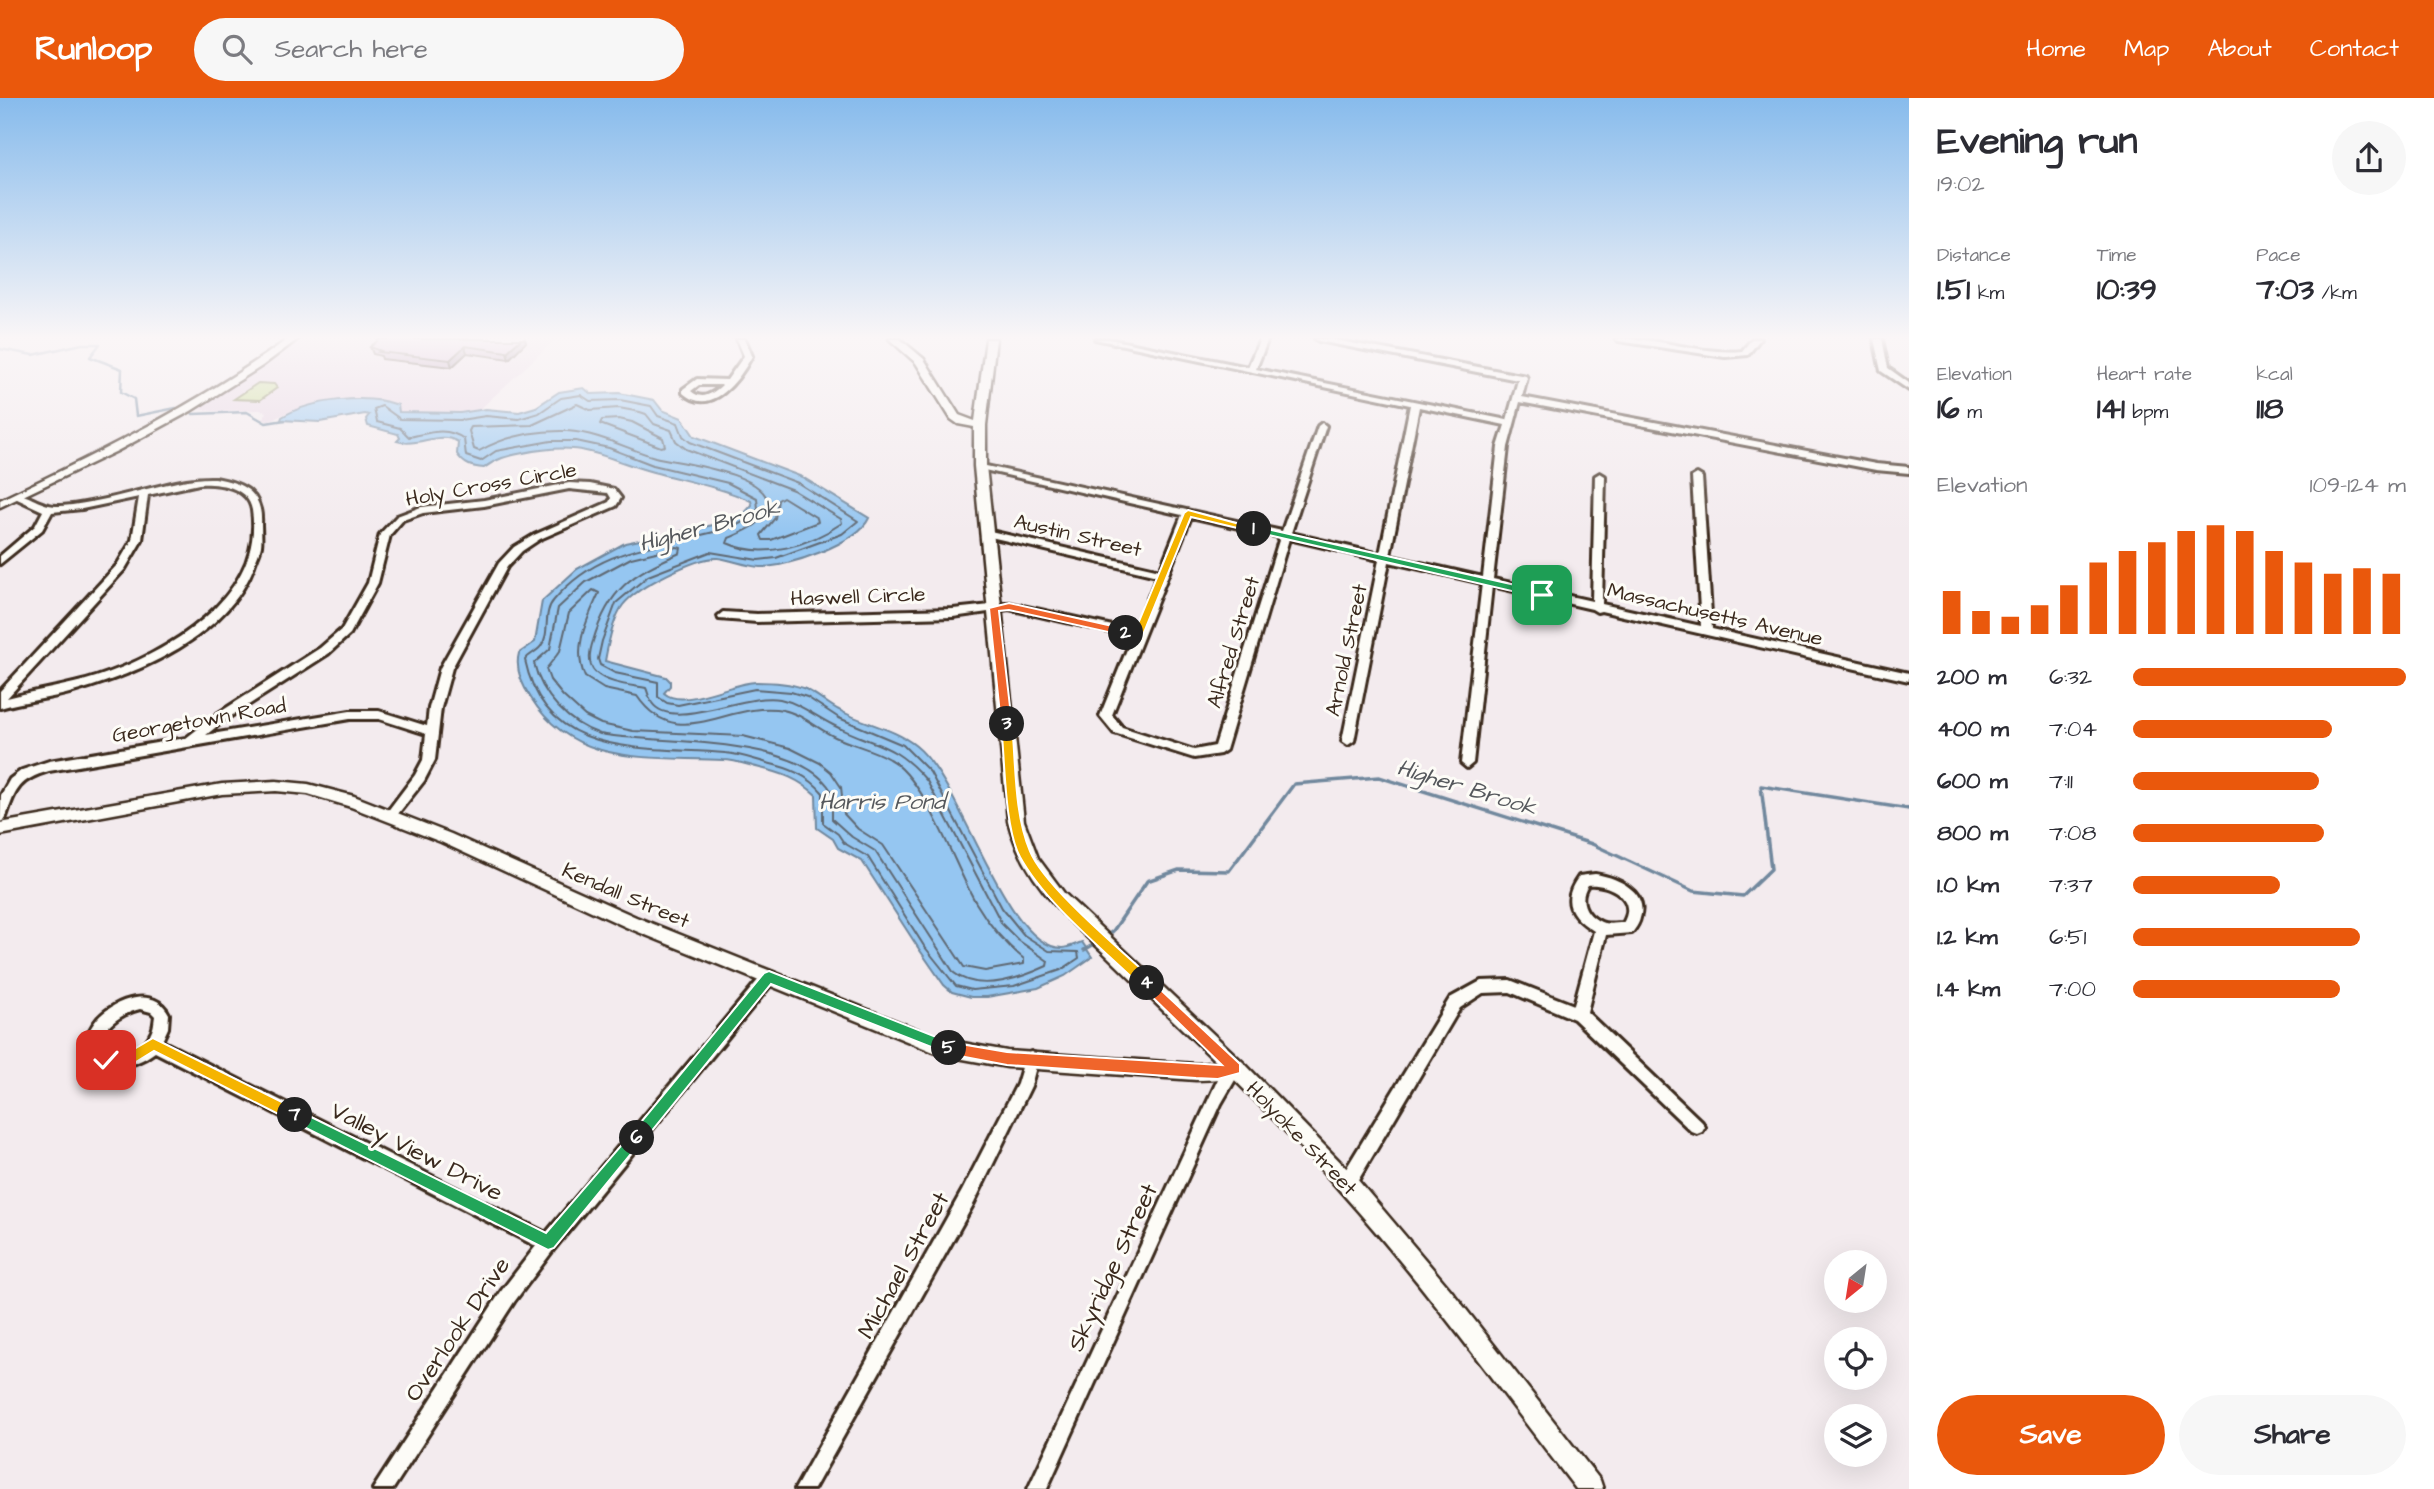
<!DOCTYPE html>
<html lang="en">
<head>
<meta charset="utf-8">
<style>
	:root { --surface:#fff; --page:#f7f7f7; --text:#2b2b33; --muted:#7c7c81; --accent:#ea580c }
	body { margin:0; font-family:"Architects Daughter",sans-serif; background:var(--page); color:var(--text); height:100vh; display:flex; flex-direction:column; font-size:26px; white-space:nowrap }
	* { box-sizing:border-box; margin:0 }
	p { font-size:23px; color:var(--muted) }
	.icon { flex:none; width:38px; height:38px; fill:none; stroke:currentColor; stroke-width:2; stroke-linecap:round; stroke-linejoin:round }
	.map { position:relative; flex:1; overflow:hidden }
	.side { display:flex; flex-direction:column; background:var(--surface); width:525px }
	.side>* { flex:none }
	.needle { width:46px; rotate:210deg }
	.controls { position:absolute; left:1824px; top:1152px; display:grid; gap:14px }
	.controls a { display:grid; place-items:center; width:63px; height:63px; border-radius:50%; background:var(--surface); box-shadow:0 7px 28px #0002; font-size:35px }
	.pin { position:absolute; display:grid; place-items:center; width:60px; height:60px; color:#fff; margin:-30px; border-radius:14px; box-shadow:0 4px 10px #0006 }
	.km { position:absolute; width:35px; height:35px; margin:-18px; border-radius:50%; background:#222; color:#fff; font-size:19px; line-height:35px; text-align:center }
	.round { display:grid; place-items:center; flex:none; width:74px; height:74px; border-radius:37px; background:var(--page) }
	.summary { display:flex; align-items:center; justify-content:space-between; height:119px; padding:0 28px }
	h1 { font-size:38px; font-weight:700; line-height:52px }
	.metrics { display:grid; grid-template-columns:repeat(3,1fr); gap:10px; height:119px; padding:7px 28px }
	.metrics div { display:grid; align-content:center }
	.metrics b { font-size:30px; font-weight:700 }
	.metrics small { font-size:19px; font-weight:400 }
	.metrics p { font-size:19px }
	.chart { height:196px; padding:14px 28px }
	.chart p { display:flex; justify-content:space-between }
	.chart svg { width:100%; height:126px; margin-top:7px; stroke:var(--accent); stroke-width:6 }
	.action { display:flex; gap:14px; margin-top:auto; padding:14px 28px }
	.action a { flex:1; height:80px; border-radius:42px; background:var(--accent); color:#fff; font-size:28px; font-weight:700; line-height:80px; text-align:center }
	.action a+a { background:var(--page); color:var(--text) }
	ul { padding:0 28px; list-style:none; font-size:23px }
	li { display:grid; grid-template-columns:112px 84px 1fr; align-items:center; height:52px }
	li i { height:18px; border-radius:9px; background:var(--accent) }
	header { display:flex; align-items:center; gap:42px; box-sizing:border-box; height:98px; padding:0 35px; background:var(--accent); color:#fff }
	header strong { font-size:33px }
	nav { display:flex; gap:38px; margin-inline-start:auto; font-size:24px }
	.search { width:490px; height:63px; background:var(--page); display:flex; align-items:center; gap:18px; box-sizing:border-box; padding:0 24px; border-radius:38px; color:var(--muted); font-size:26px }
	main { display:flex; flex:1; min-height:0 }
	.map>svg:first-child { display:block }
</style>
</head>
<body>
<header>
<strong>Runloop</strong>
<div class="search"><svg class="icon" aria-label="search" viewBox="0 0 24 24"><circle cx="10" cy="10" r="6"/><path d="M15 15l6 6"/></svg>Search here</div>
<nav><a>Home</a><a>Map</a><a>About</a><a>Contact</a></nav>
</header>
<main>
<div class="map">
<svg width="1909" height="1391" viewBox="0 0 1909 1391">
	<rect width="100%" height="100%" fill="#f3ebee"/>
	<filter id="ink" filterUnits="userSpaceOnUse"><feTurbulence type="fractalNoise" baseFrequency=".0143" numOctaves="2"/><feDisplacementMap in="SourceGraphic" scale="14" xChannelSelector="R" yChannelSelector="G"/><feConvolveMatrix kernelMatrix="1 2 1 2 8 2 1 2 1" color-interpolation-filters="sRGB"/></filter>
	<g filter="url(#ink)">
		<path fill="#e7d6e4" d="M303,241H556L478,313L402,319L394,308L291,313L269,323L263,322L266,314L260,312L213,313L198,311Z"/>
		<path fill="#c7db90" stroke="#818257" stroke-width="2" d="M258,285L274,286L277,290L260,302L234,301Z"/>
		<path fill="#95c6f1" stroke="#71889d" stroke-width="2" d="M584,290L591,296L619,295L654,302L662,312L682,320L694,338L802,379L869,420C858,445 786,470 760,469C746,468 732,462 718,460C696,459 637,489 623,507C613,520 608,546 605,563L666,579L670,583V588L664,595C683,612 733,584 756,584C771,584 789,585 803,590C816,595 827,606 839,612C864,626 894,630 916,648C963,685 1004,849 1062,850C1068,850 1076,846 1082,844L1092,859L1065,878L1038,890L987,899H971L952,894L944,887L919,851L862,763L838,750L833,741L817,730L816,697C799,681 782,675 760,670C748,667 735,662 723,662C652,658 575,670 531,600C522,587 515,570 519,555L535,544L542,503L577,471L625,445L723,425L741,419L752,407L751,403C720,389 686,383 653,374C599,359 584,342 523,355C508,358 497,360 484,370C472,369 464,367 457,356L458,344C438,332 418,350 397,343L400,340L398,336L368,328L366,321L369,317L365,316L320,324L281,322L282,319C309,302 368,295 398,307L399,314L460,315L486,311L519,314L536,309L559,294Z"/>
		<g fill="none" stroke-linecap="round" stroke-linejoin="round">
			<path stroke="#5f6872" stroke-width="2" d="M581,297L590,303L620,302L651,308L658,318L678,325L683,338L690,344L798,385L858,423L842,436L776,460L758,462L710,454L648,478L616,505L602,543L598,561L600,567L615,575L658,584V599L667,605L678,607L755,591L791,594L807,599L839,620L903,647L930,674L1002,810L1024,837L1049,853L1078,854L1079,860L1061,872L1014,888L972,892L956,888L924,848L868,759L844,745L838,736L823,725V695C808,677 789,670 767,665C753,661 740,656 725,655C647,648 546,663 525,562C529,556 537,554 541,548C551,535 542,515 554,502C604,443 668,450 735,428L749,421L758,411L757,400L728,385L653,367L609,350L576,343H551L496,353L481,363L466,358L464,341C446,328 429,335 409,339L400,330L377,324L374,311L382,308L400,321L460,322L486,318L519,321L539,315L561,300Z
				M577,306L590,312L619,310L640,314L646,316L654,326L671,332L676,343L686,351L793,392L841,421L842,425C810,447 764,462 727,445L729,440C743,434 768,425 768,407C768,374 679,365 655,359C625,350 599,335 567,333C537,332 506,338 479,353L474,351L469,333L471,329L532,327Z
				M619,321L632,324L663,340L665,348L661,349L600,326L602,322Z
				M783,399L817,420L818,424L771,442H763L761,437L775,420L778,402Z
				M677,449L681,450L680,455C632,476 609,490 593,543C590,552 587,566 595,574C608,586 629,587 646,590C648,594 649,601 652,605C672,634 746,594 780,601C799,605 815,618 833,627C875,649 893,643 927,683L1002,826L1018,842L1048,863L1047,868C1021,880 979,895 954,875L875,753L852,739L832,721V694C799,636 660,647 600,636C569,626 541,597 534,565L550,551L558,510L586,484L631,460Z
				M593,492L599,495C587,522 572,550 585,579L604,591L637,598C677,657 727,602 783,612C802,616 818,631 835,639C852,647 872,651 889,661C926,681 954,767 976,805C989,827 1004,845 1024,861V866L985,873L964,869L883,747L858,731L844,716L841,689L831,674L820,665L790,650L743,638L633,633L601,626L585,618L563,598L550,582L546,571L560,553L569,515Z"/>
			<path stroke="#71889d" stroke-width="2.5" d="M0,251L33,257L82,246H100L90,259L122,271L121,294L134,301L136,318L176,310
				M193,316L247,314L266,325L285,322"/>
			<path stroke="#71889d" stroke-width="3.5" d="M1105,839L1113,833L1147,783L1179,772L1229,773L1294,686L1379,679L1592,746L1693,793L1743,798L1771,771L1761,688L1909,711
				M1084,852L1098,844"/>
			<g stroke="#3b2a1e" stroke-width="6">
				<path id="minor" d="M737,241H745L752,258C739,282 712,320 683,295V291L697,281L727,282L744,258ZM699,287H722C712,296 702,303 691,293Z
					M1095,241H1109L1248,269L1260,241H1268L1256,271L1507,322L1518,282L1319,243L1315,241H1330L1526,278L1527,280L1522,299L1876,366L1909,369V375L1876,372L1520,304L1508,349L1493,481L1592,503L1595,378L1600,375L1605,378L1602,506L1701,528L1692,379L1697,376L1702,379L1712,531L1909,575V583L1601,513L1597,514L1592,511L1492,488L1473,665L1467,670L1461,665L1482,485L1389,464L1354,643L1348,647L1342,643L1379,462L1289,441L1226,652L1220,656L1194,660L1114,635L1100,618L1132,539L1009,511L953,519L757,524L719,521L718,518L723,514L757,516L953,511L1009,505L1135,533L1157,478L986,438L981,435L986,432L1160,472L1182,417L980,371L977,370V366L1282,433L1318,328L1322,325L1326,328L1291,435L1380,456L1410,307ZM1419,309L1505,327L1498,349L1483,479L1390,458ZM1191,419L1280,439L1215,648L1194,652L1122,629L1112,617Z
					M1615,241C1657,238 1700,257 1742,253L1752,241H1760L1748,257L1725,259L1619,243Z
					M1874,241H1882L1888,270L1909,285V292L1881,273Z
					M215,380C244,385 263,395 261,426C261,433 262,441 261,448C260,454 256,461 254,468C228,538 140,575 73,594C49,601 24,603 0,610V593L117,467L132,442L139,399L82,411L52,414L42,432L0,466V458L35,428L43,413L15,400V396C29,395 39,409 61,408C91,406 121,397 151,390C172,385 193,379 215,380ZM199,386C219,385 248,389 252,412C265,499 165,557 96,579C67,588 37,592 7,600L125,471L142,442L148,397Z
					M569,385L590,386L614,391L621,400L616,408L540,441L522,453L507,469L452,570L441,610L435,662L424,683L394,721H386L384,718L415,677L423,662L426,636L379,621H350L49,673C19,682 16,690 6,719L4,722L0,724L1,697L10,681L22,672L49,663L186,640L217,616L320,550L342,531L368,485L380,436L397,418L421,409L484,402ZM569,391L608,395L611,400L609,404L534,437L514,449L499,465L440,570L429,610L427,628L379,613H350L206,637L225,622L328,556L350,536L378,485L390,437L403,422L423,415L484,408Z
					M1595,776C1616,779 1649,793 1640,820C1639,826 1635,831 1632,835L1606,837L1587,914L1702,1024L1705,1029L1702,1034L1697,1036L1692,1034L1574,921L1510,894L1483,895L1460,910L1353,1091L1347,1093L1341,1091L1339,1085L1341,1079L1450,900L1481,883L1510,882L1574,907L1594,833C1569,817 1561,803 1579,778ZM1588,787C1610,785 1638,801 1623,825C1616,825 1607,827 1601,824C1585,817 1578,801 1588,787Z
					M769,873L774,875L776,879L774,883L554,1151L514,1204L393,1391H373L502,1192L536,1148L155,954C134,970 97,979 83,950C86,939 90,929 98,920C115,901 155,887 169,916L168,930L162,943L546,1135L764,875ZM140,911L151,914L155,918C154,924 154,930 151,935C143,954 113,963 98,948C104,928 120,916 140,911Z
					M1031,954L1036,956L1038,961L1031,988L974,1105L814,1391H795L962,1093L1017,986L1026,956Z
					M1235,963L1240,965L1242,970L1221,1006L1047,1391H1028L1211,996C1217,984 1222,968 1235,963Z"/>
			</g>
			<g stroke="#3b2a1e" stroke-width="5">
				<path id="tertiary" d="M288,241H298L262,268L191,313L117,353L0,409V402C100,355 198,306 288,241Z
					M276,683L308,686L354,698L451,736L636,819L941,941L1007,953L1196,966C1208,966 1232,961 1241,964L1243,970L1241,976C1226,981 1212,982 1196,982L1007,969L941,957L626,829L441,744L351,709L308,696L276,693L222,696L0,737V725L222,686Z"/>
			</g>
			<g stroke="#3b2a1e" stroke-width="5">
				<path id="secondary" d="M889,241H900L924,261L959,317L975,323L986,241H996L986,327V368L1024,723L1038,760L1064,795L1246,967L1357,1081L1450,1191L1600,1382L1603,1391H1576C1499,1291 1426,1189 1342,1095C1290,1035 1232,979 1175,924C1151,901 1127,877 1103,854C1061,815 1023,780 1008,723L974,368V329L958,326L951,321L916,265Z"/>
			</g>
			<use href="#minor" fill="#fdfcf7" fill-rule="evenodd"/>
			<use href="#tertiary" fill="#fdfcf7" fill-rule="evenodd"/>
			<use href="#secondary" fill="#fdfcf7" fill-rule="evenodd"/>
		</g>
		<path fill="#af8eaf" stroke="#3b2a1e" stroke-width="2" d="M380,241H525L526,244L509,261L467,255L452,269L382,261L381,258L373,256L370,249Z"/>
		<path fill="#8e748f" stroke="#3b2a1e" stroke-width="2" d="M521,241H525L526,244L509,261L507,254Z
			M465,248L467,255L452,269L450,262Z"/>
		<path fill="#cba5cc" stroke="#3b2a1e" stroke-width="2" d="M380,241H521L507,254L465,248L450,262L379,254L381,253L370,249Z"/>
	</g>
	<linearGradient id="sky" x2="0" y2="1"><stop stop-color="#87bbec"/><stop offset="0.55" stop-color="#faf6f7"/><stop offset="1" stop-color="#faf6f7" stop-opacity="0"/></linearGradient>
	<rect width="1909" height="435" fill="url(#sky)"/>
	<path fill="#22a559" stroke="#fff" stroke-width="2" d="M1254,428L1542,493L1547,497L1542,500L1251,433V429Z"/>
	<path fill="#f5b400" stroke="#fff" stroke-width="2" d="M1188,412L1258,431L1254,434L1191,419L1143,537L1138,541L1123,537V532L1135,533L1184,415Z"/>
	<path fill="#f0652b" stroke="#fff" stroke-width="2" d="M1009,505L1126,531L1131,535L1126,538L1009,512L999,513L1012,626L1007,630L1001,626L989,510Z"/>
	<path fill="#f5b400" stroke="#fff" stroke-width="2" d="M1007,622L1012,626C1016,666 1014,715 1030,753C1044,788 1121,852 1151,880V889H1142C1104,852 1045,805 1020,759C1004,729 1005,661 1001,626Z"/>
	<path fill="#f0652b" stroke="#fff" stroke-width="2" d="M1147,879L1240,966V975L1218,981L1196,980L1007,967L949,956L942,950L949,944L1007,954L1222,967L1142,889L1140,885Z"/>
	<path fill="#22a559" stroke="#fff" stroke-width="2" d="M769,873L954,946L956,950L949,956L771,886L642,1045H632L629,1040L632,1035L764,875Z"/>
	<path fill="#22a559" stroke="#fff" stroke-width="2" d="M295,1011L546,1135L632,1035L637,1033L644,1040L554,1150L548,1152L290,1022V1013Z"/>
	<path fill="#f5b400" stroke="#fff" stroke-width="2" d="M153,940L300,1013V1022H290L154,953L131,967H101V958L129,954Z"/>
	<g text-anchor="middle" stroke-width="6" stroke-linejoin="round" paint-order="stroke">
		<g font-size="21" fill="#3b2a1e" stroke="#fdfcf7">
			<text transform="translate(491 386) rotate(-10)" y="7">Holy Cross Circle</text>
			<text transform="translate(1078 437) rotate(13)" y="7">Austin Street</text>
			<text transform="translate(858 498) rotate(-2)" y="7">Haswell Circle</text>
			<text transform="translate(1715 516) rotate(13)" y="7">Massachusetts Avenue</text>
			<text transform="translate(1233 544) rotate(-73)" y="7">Alfred Street</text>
			<text transform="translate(1346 552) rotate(-78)" y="7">Arnold Street</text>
			<text transform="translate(199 622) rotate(-10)" y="7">Georgetown Road</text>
			<text transform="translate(626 797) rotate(23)" y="7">Kendall Street</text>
			<text transform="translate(1302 1040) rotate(46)" y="7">Holyoke Street</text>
		</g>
		<g font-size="23" font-style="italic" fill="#56595d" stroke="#fdfcf7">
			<text transform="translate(709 427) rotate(-15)" y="8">Higher Brook</text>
			<text transform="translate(1467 689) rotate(17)" y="8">Higher Brook</text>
			<text x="882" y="711">Harris Pond</text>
		</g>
		<g font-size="24" fill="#3b2a1e" stroke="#fdfcf7">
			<text transform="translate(417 1053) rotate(27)" y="8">Valley View Drive</text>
			<text transform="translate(903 1167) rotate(-61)" y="8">Michael Street</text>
			<text transform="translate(1112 1169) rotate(-65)" y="8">Skyridge Street</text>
			<text transform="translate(457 1231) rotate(-56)" y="8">Overlook Drive</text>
		</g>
	</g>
</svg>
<div class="controls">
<a><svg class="needle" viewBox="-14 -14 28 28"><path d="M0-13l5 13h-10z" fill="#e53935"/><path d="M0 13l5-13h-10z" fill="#7c7c81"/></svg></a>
<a><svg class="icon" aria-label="locate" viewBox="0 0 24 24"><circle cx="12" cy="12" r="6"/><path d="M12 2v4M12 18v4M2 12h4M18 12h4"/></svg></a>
<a><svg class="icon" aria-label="layers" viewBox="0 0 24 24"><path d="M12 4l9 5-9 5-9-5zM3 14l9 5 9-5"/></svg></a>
</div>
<div class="pin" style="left:1542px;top:497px;background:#1e9e55"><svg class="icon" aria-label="arrive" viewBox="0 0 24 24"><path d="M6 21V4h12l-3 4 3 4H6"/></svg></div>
<div class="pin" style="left:106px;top:962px;background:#d93025"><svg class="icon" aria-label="check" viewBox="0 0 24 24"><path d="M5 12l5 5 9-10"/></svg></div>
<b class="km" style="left:1254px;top:431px">1</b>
<b class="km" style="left:1126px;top:535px">2</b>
<b class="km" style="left:1007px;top:626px">3</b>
<b class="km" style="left:1147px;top:885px">4</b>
<b class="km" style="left:949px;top:950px">5</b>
<b class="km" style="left:637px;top:1040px">6</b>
<b class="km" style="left:295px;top:1017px">7</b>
</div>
<section class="side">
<div class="summary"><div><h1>Evening run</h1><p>19:02</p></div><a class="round"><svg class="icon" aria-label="share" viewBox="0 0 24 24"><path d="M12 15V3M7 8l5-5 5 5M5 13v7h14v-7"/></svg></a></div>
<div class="metrics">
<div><p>Distance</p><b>1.51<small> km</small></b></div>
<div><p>Time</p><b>10:39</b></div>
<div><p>Pace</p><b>7:03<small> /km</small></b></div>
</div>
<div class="metrics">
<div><p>Elevation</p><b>16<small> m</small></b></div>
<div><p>Heart rate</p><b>141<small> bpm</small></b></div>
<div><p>kcal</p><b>118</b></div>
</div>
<div class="chart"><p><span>Elevation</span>109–124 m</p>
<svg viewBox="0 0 160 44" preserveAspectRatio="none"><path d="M5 44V29M15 44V36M25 44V38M35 44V34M45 44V27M55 44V19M65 44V15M75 44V12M85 44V8M95 44V6M105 44V8M115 44V15M125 44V19M135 44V23M145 44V21M155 44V23"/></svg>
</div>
<ul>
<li><b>200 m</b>6:32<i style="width:100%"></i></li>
<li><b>400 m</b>7:04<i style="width:73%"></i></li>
<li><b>600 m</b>7:11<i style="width:68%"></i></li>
<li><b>800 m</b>7:08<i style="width:70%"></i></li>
<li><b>1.0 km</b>7:37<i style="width:54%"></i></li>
<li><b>1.2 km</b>6:51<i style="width:83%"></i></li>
<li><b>1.4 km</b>7:00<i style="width:76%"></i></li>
</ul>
<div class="action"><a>Save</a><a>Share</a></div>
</section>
</main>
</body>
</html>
